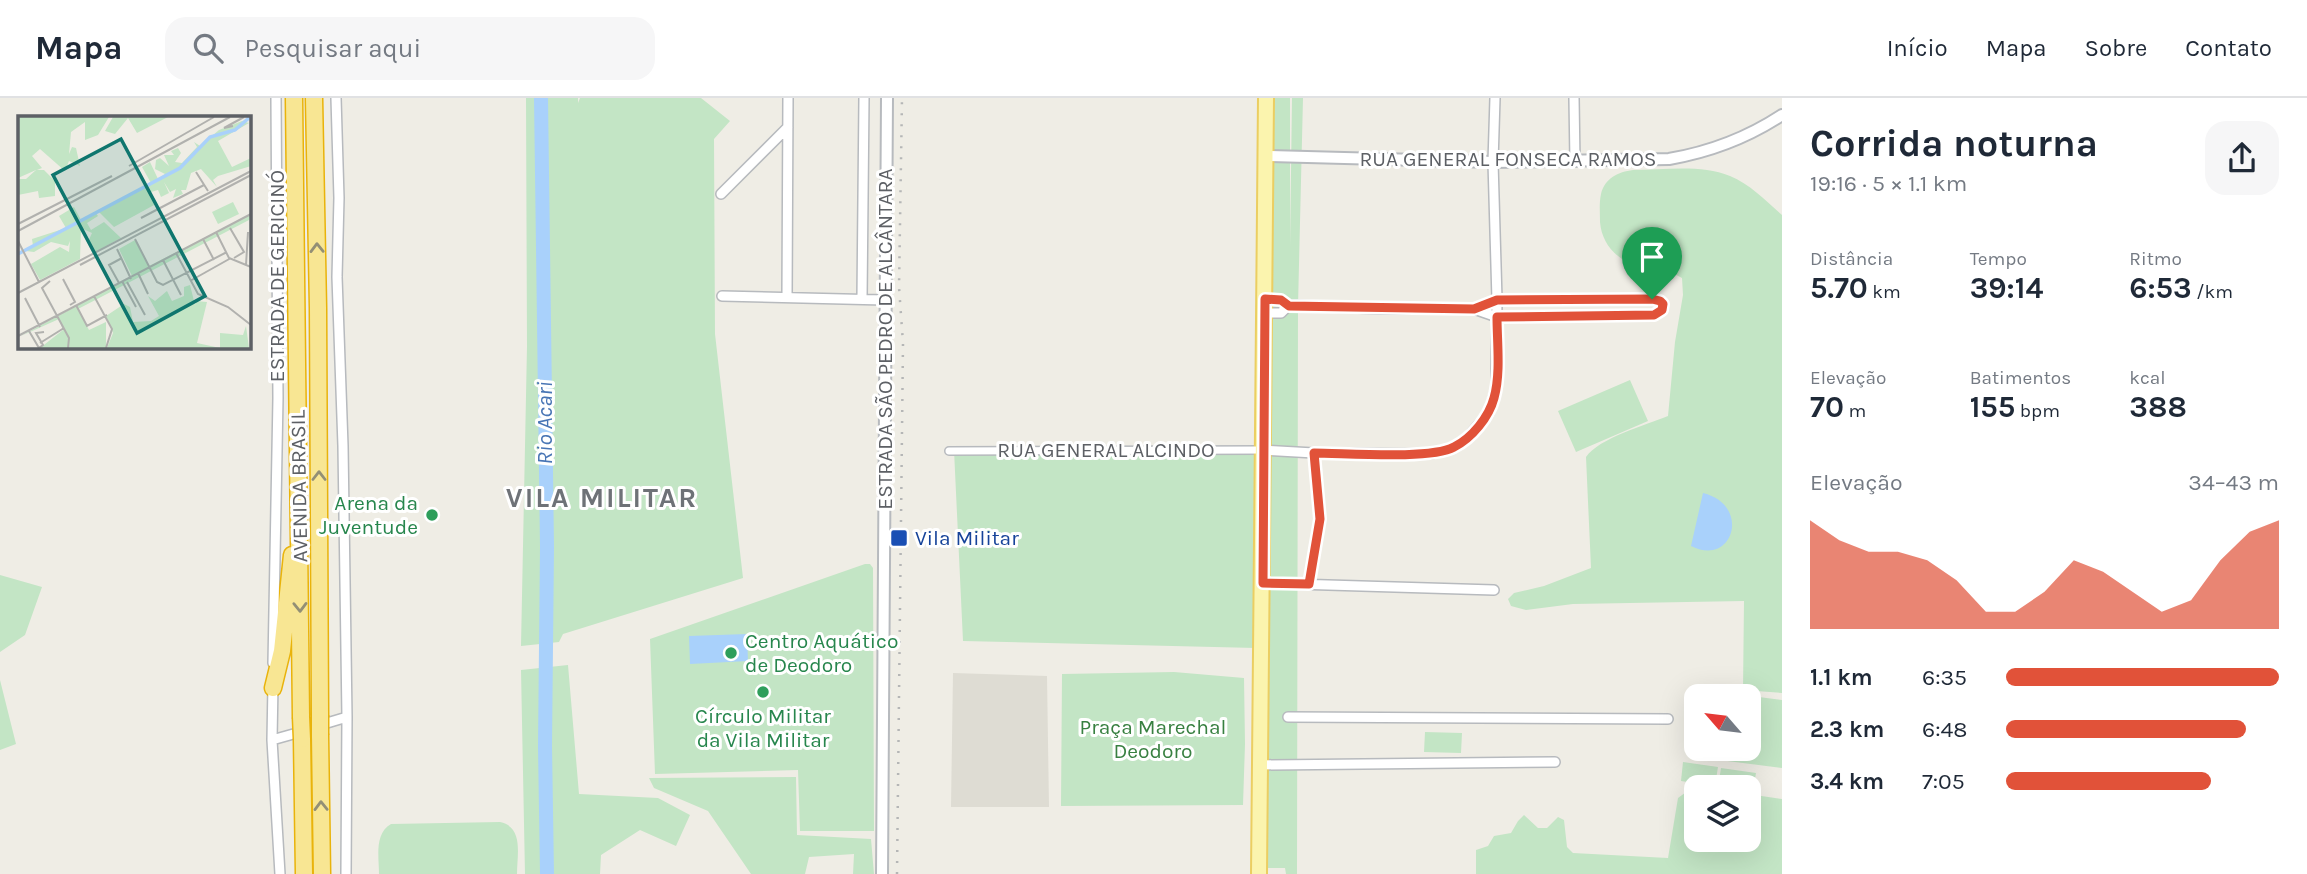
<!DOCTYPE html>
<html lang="pt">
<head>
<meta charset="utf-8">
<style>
	:root { --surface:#fff; --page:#f6f6f7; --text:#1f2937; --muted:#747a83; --line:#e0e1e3; --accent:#e15239 }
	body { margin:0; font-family:Karla,sans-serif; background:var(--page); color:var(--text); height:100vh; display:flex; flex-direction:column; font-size:26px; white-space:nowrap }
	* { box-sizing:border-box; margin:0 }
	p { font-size:23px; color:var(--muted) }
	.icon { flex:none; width:38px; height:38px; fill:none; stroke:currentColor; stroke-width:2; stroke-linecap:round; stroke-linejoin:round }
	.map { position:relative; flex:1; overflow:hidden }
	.side { display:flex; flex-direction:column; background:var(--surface); width:525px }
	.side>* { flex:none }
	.needle { width:46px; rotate:298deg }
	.tools { position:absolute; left:1684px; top:586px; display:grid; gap:14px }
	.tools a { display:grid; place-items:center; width:77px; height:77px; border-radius:14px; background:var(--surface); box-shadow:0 7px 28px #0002; font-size:35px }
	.pin { position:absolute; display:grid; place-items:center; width:60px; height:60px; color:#fff; margin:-72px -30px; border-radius:50% 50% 50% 0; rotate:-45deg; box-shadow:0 0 7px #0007 }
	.pin .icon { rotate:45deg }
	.round { display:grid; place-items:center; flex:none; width:74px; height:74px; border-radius:21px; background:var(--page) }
	.head { display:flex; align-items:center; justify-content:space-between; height:119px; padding:0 28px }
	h1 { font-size:38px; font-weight:700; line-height:52px }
	.metrics { display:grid; grid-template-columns:repeat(3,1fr); gap:10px; height:119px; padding:7px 28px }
	.metrics div { display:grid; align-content:center }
	.metrics b { font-size:30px; font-weight:700 }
	.metrics small { font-size:19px; font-weight:400 }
	.metrics p { font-size:19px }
	.chart { height:196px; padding:14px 28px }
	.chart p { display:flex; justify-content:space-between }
	.chart svg { width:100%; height:126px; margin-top:7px; fill:var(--accent); opacity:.7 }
	ul { padding:0 28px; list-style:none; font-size:23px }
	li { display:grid; grid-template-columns:112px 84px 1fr; align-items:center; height:52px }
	li i { height:18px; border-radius:9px; background:var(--accent) }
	header { display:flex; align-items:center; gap:42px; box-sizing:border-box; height:98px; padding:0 35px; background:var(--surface); border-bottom:2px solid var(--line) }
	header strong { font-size:33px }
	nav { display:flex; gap:38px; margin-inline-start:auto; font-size:24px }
	.search { width:490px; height:63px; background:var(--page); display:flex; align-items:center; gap:18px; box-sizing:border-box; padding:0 24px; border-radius:21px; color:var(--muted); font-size:26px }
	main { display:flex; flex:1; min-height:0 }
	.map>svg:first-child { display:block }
</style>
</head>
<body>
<header>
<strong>Mapa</strong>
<div class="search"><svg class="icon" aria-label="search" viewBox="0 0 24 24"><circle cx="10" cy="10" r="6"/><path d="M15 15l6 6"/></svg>Pesquisar aqui</div>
<nav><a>Início</a><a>Mapa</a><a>Sobre</a><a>Contato</a></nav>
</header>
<main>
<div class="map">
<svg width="1782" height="776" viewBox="0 0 1782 776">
	<rect width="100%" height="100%" fill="#efede5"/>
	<path fill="#dedcd3" d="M953,575L1047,578L1049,709H951Z"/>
	<path fill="#c3e5c5" d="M526,0H578V5L580,0H701L730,23L714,41L715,236L743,480L563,536L559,544L521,548L527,248Z
		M1264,0H1290V149L1292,0H1303L1298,208L1297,776H1286L1285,770H1259L1256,550L963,543L954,352H1261Z
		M1633,72C1664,72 1701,66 1730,78C1750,86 1766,103 1782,117V595L1743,592L1744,503L1573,506L1526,512L1511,508L1508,501L1514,495L1544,488L1591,470L1586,359C1599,340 1646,327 1668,318L1675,244L1683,197L1682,180C1676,177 1669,172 1662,171C1657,170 1651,170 1646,170C1621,166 1602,149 1600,124C1600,115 1599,105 1601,96C1605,80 1618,74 1633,72Z
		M1630,282L1648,323L1576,354L1558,313Z
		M865,466H870L873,470L874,733H800L798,672L655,676L650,541Z
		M0,477L42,489L25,537L0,554Z
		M568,567L579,696L658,700L690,717L676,748L640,732L601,757L600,776H525L521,572Z
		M1174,574L1244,580L1245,646L1243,707L1061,708L1062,576Z
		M0,582L16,646L0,652Z
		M1705,592L1782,602V670L1696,659L1697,651H1748V598H1704Z
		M1425,634L1462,635L1461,655L1424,654Z
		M1683,664L1718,669L1715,688L1681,683Z
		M1721,670L1756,675L1753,693H1748V690L1718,689Z
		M796,679L797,737L871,741L874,776H853L854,756L809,759L805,776H751L708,713L654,690L649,680Z
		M1693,689L1696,690V742H1748V696L1782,701V776H1476V752L1488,748L1494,738L1511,735L1518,723L1524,717L1538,730H1547L1558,719L1564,722L1567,749L1573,755L1668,760L1678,700Z
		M500,724C524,729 517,757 517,776H379C379,759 374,736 391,726Z"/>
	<path fill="#a9d1fb" d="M1703,395C1752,407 1733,470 1691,448Z
		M747,536L748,563L690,566L689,538Z"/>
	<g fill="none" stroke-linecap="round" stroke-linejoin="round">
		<path stroke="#a9d1fb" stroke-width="14" d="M541,0L547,449L545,648L547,776"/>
		<g stroke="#b7babe" stroke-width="10">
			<path id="pedestrian" d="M949,353L1263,352"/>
		</g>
		<g stroke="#b7babe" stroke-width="12">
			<path id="minor" d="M336,0L339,100L337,179L343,348L347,619L346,776
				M1574,0L1575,64
				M721,96L788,29
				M722,198L884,202
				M787,199L788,0
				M862,201L864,0
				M1265,201L1281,202L1289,207L1381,211H1474L1497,219L1654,217L1662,212L1663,206L1660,203L1652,201L1497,202L1474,211
				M1265,215H1281L1289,207
				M1263,352L1314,355L1431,356L1453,350L1467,340L1489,315L1496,290L1497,202L1493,64L1495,0
				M1263,485L1494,492
				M1309,486L1320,421L1314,355
				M273,565L278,300L276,0
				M273,586L272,642L280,776
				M1288,619L1668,621
				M317,628L347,619
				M272,642L304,633
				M1259,667L1555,664"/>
		</g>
		<g stroke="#b7babe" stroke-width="14">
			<path id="tertiary" d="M1266,58L1493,64L1669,61C1710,54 1747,40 1782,17
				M882,776L887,0"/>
		</g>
		<g stroke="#ebce62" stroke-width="18">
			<path id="primary" d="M1259,776L1266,0"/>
		</g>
		<g stroke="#e9b30b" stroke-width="19">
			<path id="motorway" d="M294,0L301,619
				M314,0L318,210L320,617
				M273,590L282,553L292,457
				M320,637L322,776
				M302,641L304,776"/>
		</g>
		<use href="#pedestrian" stroke="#fff" stroke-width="7"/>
		<use href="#minor" stroke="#fff" stroke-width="9"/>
		<use href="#tertiary" stroke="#fff" stroke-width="10"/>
		<use href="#primary" stroke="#fbf4ae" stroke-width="14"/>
		<use href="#motorway" stroke="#f8e693" stroke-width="16"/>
		<path stroke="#b5b6b6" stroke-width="2.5" stroke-dasharray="2 9" stroke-linecap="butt" d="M897,776L903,245L899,189L902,0"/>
		<g stroke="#e9b30b" stroke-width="19" stroke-linecap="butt">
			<path id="motorway-bridge" d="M320,617V637
				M301,619L302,641"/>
		</g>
		<use href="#motorway-bridge" stroke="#f8e693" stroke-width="16"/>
	</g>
	<defs><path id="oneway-chevron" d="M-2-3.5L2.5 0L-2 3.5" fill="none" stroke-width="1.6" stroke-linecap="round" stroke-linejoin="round" transform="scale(1.75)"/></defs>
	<g stroke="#938f75">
		<use href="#oneway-chevron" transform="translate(317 150) rotate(-91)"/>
		<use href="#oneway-chevron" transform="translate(319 378) rotate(-90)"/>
		<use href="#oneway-chevron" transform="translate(300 509) rotate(89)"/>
		<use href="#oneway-chevron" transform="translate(321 708) rotate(-91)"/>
	</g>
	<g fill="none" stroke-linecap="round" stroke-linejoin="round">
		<g stroke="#fff" stroke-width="14">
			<path id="route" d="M1265,201L1281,202L1289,208L1474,211L1497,202L1652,201L1660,203L1663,206L1662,212L1654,217L1497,219C1497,244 1501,275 1494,300C1489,319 1472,340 1454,349C1430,362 1345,355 1314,355L1320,421L1309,486L1263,485Z"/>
		</g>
		<use href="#route" stroke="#e15239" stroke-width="9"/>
	</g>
	<g fill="#2e9e5b" stroke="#fff" stroke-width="2.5">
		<circle cx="432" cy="417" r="7"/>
		<circle cx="731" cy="555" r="7"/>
		<circle cx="763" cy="594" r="7"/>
	</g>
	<rect fill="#1a4fb4" stroke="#fff" stroke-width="2.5" x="890" y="431" width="18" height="18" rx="3.5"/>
	<g text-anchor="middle" stroke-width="6" stroke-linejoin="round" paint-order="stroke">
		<g font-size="21" fill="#5d6065" stroke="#fff">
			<text x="1508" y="68">RUA GENERAL FONSECA RAMOS</text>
			<text transform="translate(277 178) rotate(-90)" y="7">ESTRADA DE GERICINÓ</text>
			<text transform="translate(885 241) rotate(-90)" y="7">ESTRADA SÃO PEDRO DE ALCÂNTARA</text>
			<text x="1106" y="359">RUA GENERAL ALCINDO</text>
			<text transform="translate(299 388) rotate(-91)" y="7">AVENIDA BRASIL</text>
		</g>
		<g font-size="21" fill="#27864d" stroke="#fff" text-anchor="end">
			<text x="418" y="412">Arena da<tspan x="418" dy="24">Juventude</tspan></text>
			<text x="745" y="550" text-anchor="start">Centro Aquático<tspan x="745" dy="24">de Deodoro</tspan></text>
			<text x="763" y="625" text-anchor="middle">Círculo Militar<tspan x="763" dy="24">da Vila Militar</tspan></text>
		</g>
		<g font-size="21" fill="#164399" stroke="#fff" text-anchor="start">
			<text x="915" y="447">Vila Militar</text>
		</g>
		<g font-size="21" fill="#388041" stroke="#fff">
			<text x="1153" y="636">Praça Marechal<tspan x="1153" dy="24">Deodoro</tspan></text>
		</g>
		<g font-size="23" font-style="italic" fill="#4976b5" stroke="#fff">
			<text transform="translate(544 325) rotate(-90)" y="8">Rio Acari</text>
		</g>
		<g font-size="28" font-weight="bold" letter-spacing="2" fill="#6e7277" stroke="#fff">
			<text x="602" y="409">VILA MILITAR</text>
		</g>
	</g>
	<g transform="translate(18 18)">
		<rect width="233" height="233" fill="#efede5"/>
		<path d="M0,1H91L80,19L67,24V6L53,16L51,38L54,31L58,32L62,50L51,45L47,55L22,33L14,40L24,52L19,54H26L37,65V80L21,82L20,75L0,79V63H8L18,54L0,62ZM95,1H150L119,17L110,2L97,18L87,15ZM224,5L231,7L200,25L214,51L233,42V50L200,60L195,64L199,71L183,53L173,57L168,74H163L165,78L155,82L158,73L152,76L146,66L151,77L143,81L140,74L133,76L136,89L96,111L80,95L133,67L124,51L132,46L140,63L147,58L137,53L138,44L142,42L151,50L146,39H156L153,35L160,32L163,37L157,46L164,47L179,31L176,26L182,30L201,14ZM215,86L221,98L200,108L194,96ZM56,91L63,104L77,96L80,100L69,107L73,114L86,106L103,122L75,137L70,126L74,117L63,112L62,143L22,164L13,148L42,131L51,136L52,125L50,130L33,126L16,136L8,135L15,130L14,123L48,112L41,100ZM233,98L231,104L60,193L71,214L88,206V232H22L45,214L41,203L3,220L114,160L101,133L117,124L131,150ZM172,169L177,189L178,185L189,186L179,227L202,232V217L225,219L228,210L231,232H89L95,217L88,200L106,188L112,191L115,206L133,205L141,200L130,180L137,185L149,175L154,185L166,180V171Z" fill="#c3e5c5"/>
		<path fill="none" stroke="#a9d1fb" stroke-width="3.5" d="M0,138L162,52L192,21L217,14L232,1"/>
		<path fill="none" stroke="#b1b1ae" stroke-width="2" d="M215,10L206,12L226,1M111,50L196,1M178,56L190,75M123,102L186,69M0,108L94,60M212,112L226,136L216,142M0,115L212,1M198,116L211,142L233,151M117,123L139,166L145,169L209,136M185,123L196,144M0,125L21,166M99,133L113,163M158,137L180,178L210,191L233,209M145,144L163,179M62,149L233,59M228,149L230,116M120,157L130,178M45,163L57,186L52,189M32,165L24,172L51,222L50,232M104,165L118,191M172,165L213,142M109,166L127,199M101,167L91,149L104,142M0,177L233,55M76,180L94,213L88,232M7,182L22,211M58,189L69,210L89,199M11,215L21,232L25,229L18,217L26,216M0,220L233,98M22,227L46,212"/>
		<path fill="#0f766e" fill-opacity="0.15" stroke="#0f766e" stroke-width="3.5" d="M103,23L187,180L119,217L35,59Z"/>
		<rect width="233" height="233" fill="none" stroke="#5d6065" stroke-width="3.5"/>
	</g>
</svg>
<div class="tools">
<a><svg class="needle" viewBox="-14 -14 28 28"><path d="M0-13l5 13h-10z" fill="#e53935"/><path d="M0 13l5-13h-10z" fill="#747a83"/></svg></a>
<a><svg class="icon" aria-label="layers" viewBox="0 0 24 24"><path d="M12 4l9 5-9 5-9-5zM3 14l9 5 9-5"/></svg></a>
</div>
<div class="pin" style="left:1652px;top:201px;background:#1e9e55"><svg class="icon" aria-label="arrive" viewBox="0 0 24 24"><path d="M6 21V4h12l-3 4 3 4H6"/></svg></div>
</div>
<section class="side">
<div class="head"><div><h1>Corrida noturna</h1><p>19:16 · 5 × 1.1 km</p></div><a class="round"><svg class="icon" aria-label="share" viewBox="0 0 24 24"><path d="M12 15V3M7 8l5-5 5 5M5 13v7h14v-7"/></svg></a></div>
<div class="metrics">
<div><p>Distância</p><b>5.70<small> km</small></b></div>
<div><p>Tempo</p><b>39:14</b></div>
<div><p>Ritmo</p><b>6:53<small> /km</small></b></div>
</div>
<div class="metrics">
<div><p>Elevação</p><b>70<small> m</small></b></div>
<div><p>Batimentos</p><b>155<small> bpm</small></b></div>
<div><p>kcal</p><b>388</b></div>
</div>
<div class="chart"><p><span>Elevação</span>34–43 m</p>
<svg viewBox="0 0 160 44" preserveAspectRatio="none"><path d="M0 44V6L10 13L20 17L30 17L40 20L50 27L60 38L70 38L80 31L90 20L100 24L110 31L120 38L130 34L140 20L150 10L160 6V44z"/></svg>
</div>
<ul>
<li><b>1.1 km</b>6:35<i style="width:100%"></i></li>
<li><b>2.3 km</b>6:48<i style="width:88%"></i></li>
<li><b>3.4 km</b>7:05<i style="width:75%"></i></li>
</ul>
</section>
</main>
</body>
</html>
